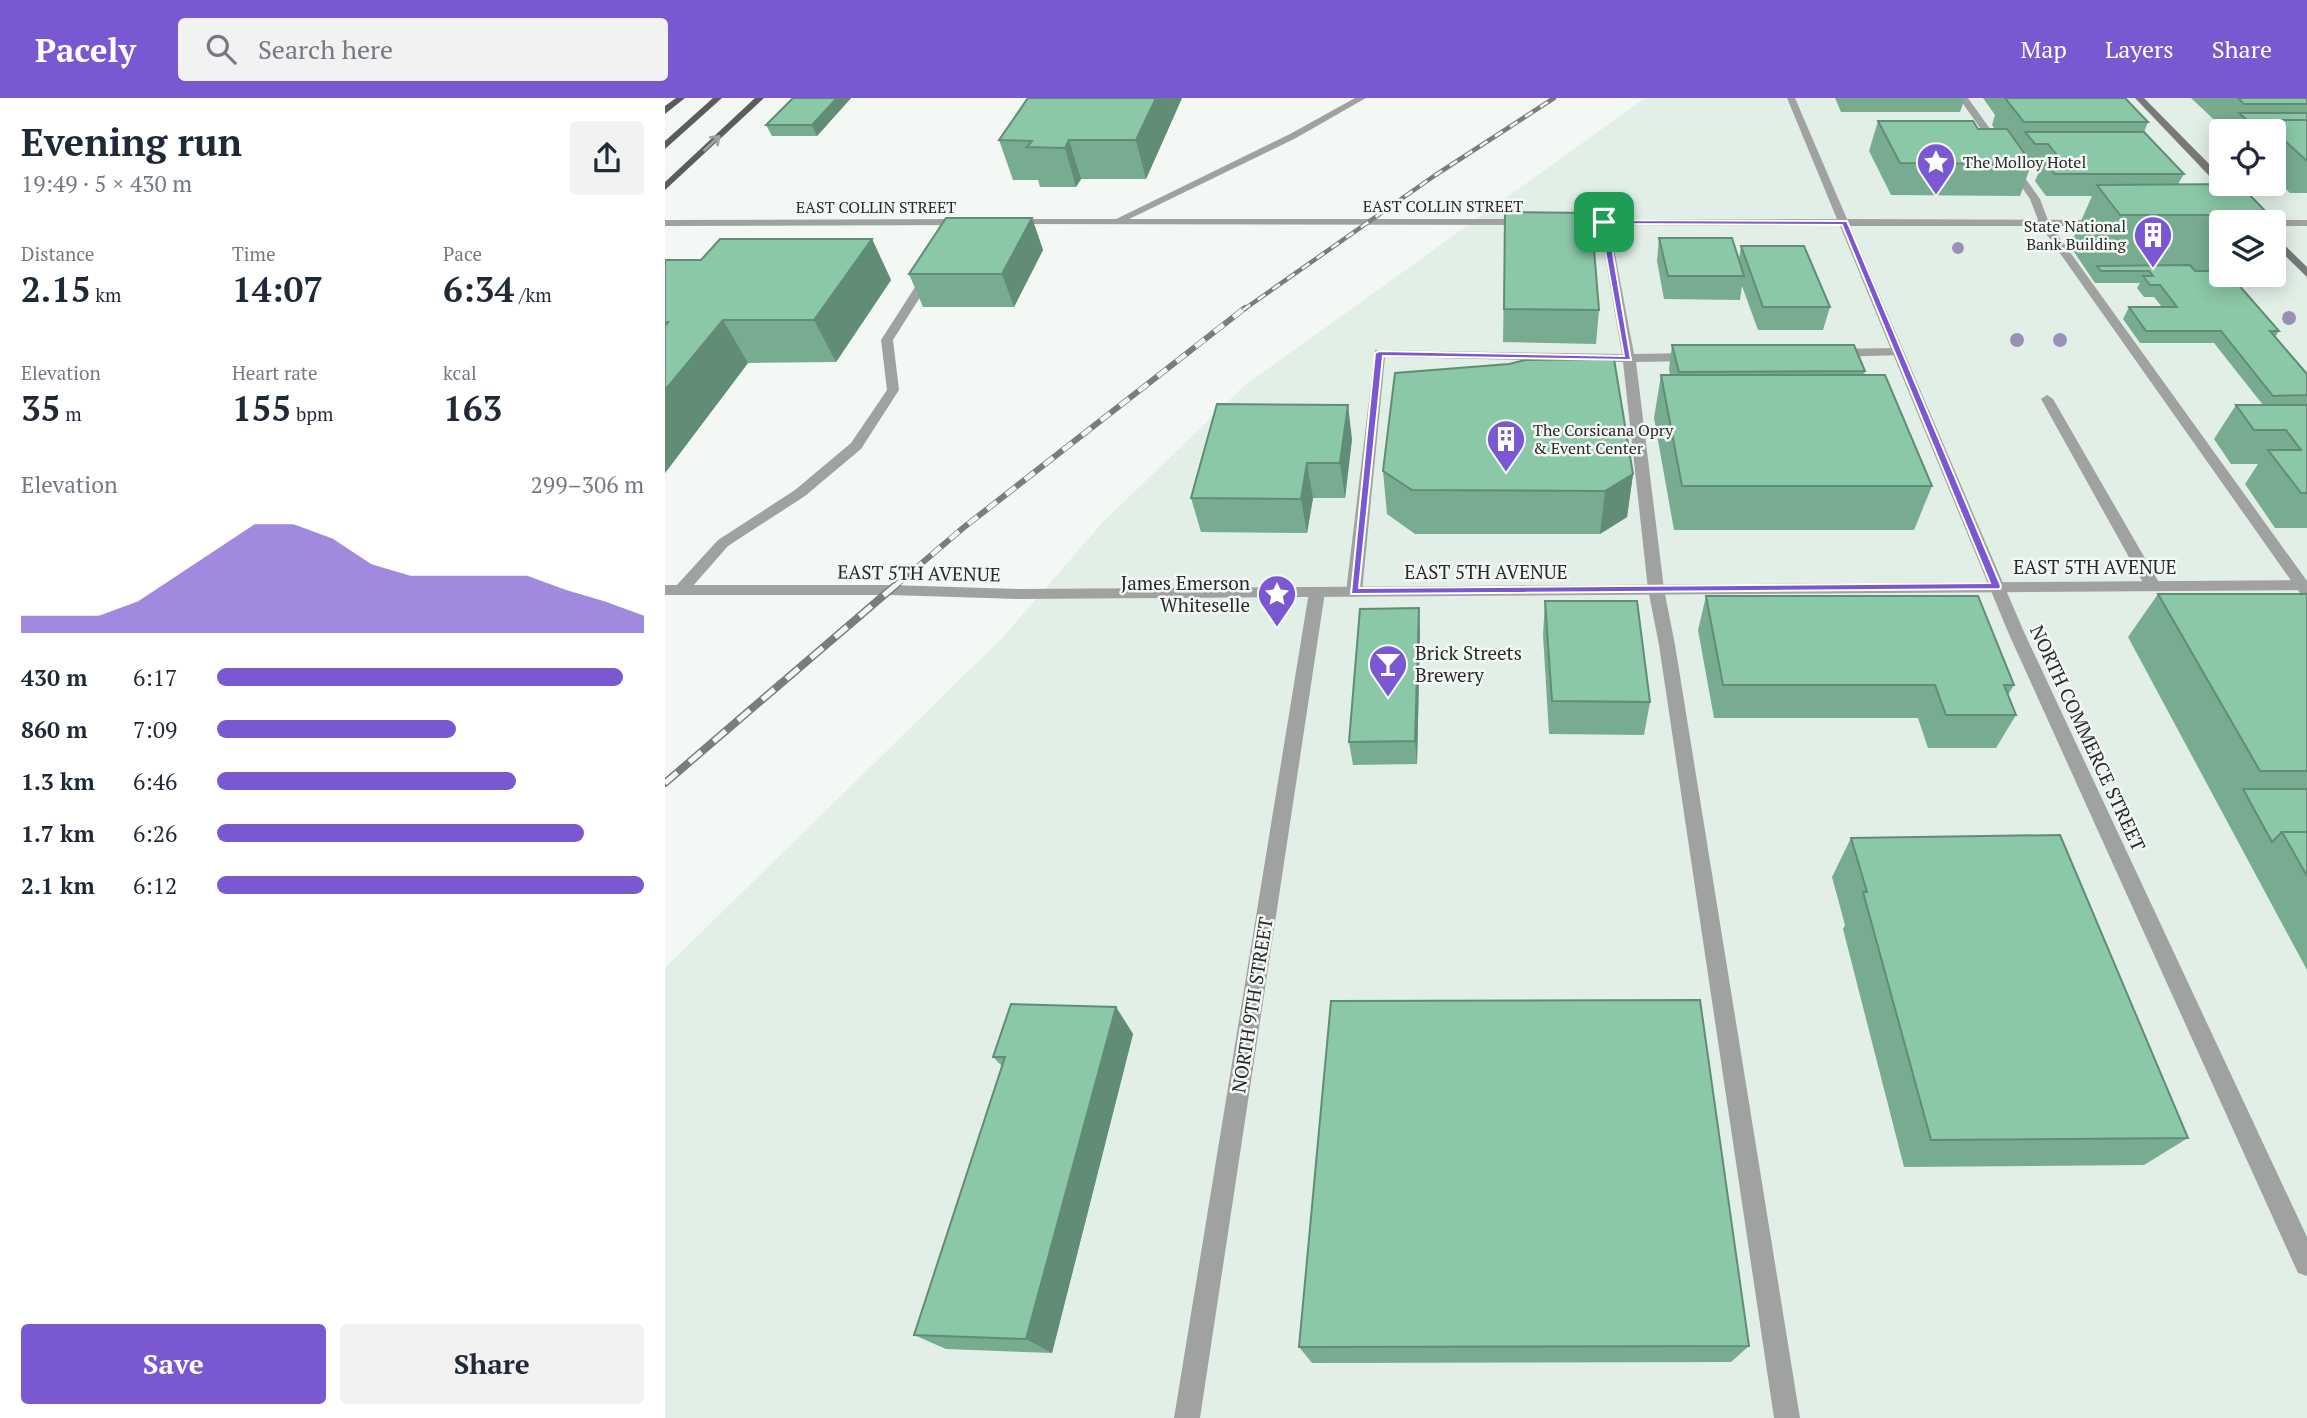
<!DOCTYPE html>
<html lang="en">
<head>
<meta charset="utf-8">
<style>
	:root { --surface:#fff; --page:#f2f2f3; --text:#1f2937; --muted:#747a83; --accent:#7958d1 }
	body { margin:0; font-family:"PT Serif",serif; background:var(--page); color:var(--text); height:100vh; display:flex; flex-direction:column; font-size:26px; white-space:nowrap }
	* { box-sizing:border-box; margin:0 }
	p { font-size:23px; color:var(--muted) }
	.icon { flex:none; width:38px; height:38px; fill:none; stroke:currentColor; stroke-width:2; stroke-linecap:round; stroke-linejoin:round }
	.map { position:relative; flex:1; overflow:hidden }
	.drawer { display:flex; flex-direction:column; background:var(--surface); width:665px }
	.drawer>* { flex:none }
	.tools { position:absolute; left:1544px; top:21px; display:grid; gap:14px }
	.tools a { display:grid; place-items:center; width:77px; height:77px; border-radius:7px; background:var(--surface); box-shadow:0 4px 18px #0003; font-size:35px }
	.pin { position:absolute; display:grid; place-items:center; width:60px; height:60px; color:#fff; margin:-30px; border-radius:14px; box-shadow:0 4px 10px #0006 }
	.round { display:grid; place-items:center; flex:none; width:74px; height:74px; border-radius:7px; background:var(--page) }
	.summary { display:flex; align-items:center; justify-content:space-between; height:119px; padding:0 21px }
	h1 { font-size:38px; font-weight:600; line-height:52px }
	.figures { display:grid; grid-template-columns:repeat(3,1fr); gap:10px; height:119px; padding:7px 21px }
	.figures div { display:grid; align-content:center }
	.figures b { font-size:35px; font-weight:600 }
	.figures small { font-size:19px; font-weight:400 }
	.figures p { font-size:19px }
	.chart { height:196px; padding:14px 21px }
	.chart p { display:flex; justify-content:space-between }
	.chart svg { width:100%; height:126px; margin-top:7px; fill:var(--accent); opacity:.7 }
	.primary-button { display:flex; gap:14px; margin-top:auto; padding:14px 21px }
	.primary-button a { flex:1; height:80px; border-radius:7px; background:var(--accent); color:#fff; font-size:28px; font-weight:600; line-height:80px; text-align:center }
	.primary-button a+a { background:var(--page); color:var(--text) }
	ul { padding:0 21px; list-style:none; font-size:23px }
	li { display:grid; grid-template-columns:112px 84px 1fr; align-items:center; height:52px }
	li i { height:18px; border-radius:9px; background:var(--accent) }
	header { display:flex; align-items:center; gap:42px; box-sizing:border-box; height:98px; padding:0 35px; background:var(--accent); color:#fff }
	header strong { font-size:33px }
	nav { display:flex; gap:38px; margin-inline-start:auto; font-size:24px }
	.search { width:490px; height:63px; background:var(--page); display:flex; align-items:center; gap:18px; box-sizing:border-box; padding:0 24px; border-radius:7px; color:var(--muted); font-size:26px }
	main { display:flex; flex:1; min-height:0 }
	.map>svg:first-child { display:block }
</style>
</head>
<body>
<header>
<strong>Pacely</strong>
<div class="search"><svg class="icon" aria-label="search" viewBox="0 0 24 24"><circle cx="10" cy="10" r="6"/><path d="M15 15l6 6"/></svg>Search here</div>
<nav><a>Map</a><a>Layers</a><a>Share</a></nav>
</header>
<main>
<section class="drawer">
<div class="summary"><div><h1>Evening run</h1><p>19:49 · 5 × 430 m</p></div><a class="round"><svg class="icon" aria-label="share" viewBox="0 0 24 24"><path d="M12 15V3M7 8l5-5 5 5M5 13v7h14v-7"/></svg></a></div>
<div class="figures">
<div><p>Distance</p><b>2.15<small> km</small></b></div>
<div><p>Time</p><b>14:07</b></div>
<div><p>Pace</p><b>6:34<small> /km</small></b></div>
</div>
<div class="figures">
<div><p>Elevation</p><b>35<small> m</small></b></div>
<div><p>Heart rate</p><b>155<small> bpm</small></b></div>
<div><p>kcal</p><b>163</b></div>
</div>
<div class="chart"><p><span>Elevation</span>299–306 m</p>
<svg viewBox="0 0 160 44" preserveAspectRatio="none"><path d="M0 44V38L10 38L20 38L30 33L40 24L50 15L60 6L70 6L80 11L90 20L100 24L110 24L120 24L130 24L140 29L150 33L160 38V44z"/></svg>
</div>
<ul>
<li><b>430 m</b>6:17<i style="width:95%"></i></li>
<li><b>860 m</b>7:09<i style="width:56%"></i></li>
<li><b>1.3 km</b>6:46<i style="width:70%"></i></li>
<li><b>1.7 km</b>6:26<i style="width:86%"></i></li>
<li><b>2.1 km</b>6:12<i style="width:100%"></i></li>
</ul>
<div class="primary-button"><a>Save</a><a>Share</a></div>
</section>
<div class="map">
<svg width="1642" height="1320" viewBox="0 0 1642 1320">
	<rect width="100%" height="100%" fill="#f3f8f5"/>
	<path fill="#e2efe7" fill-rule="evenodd" d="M980,0H1642V1320H0V870L338,539L438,424L579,288ZM1556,33H1608V86H1556ZM1556,124H1608V177H1556Z"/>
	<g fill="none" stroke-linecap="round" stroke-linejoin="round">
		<path fill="#a0a2a1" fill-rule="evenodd" d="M690,0H701L631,40L454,126L445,124L625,36Z
			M1294,0H1303L1375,101L1384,125L1642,483V499L1637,498L1375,127L1365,101Z
			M939,121L944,124L969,256L1027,255L1033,259L1027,263L971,264L999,491L1010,547L1135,1320H1109L994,547L983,491L958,264L720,259L697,494L689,499L681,494L710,252L957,256L934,124Z
			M261,172L271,174L228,242L234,292L196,351L140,398L63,448L20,497H10L7,493L10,489L53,442L130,392L186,345L222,292L216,242Z
			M1233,250L1237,251V257L1171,259L1165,255L1171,251Z
			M1382,297L1388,301L1496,488L1493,492L1488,493L1480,488L1376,301Z"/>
		<path fill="#a0a2a1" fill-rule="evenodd" d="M1122,0H1130L1182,121L1437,122L1442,125L1437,128H1185L1359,534L1642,1139V1178L1633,1175L1343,534L1175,128L905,127L900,124L905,121H1172Z
			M345,121H863L868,124L863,127L341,126V122Z
			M0,122L299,121L304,124L299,127L0,128Z
			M1608,122H1642V128H1608V124H1603Z
			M652,489L660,494L535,1320H509L644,494Z"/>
		<path fill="#a0a2a1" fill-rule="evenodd" d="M1642,482V492L355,501L225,497H0V487H225L355,491Z"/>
		<path fill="#777a78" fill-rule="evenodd" d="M1470,0H1479L1556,78V86H1560H1552Z
			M1608,136L1642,169V179L1608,146Z"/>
		<path fill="#5a5d5b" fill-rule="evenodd" d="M11,0H20L0,16V8Z
			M48,0H57L0,51V43Z
			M90,0H99L0,92V84Z"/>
		<g stroke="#7a7d7c" stroke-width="4.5">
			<path id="rail-far2" d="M578,212L769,78L889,0"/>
		</g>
		<g stroke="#7a7d7c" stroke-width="6">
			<path id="rail-far1" d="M230,488L298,430L580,210"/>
		</g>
		<g stroke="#7a7d7c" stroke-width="8">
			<path id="rail" d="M0,685L232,486"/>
		</g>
		<use href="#rail-far2" stroke="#f3f8f5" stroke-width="2.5" stroke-dasharray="9" stroke-linecap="butt"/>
		<use href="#rail-far1" stroke="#f3f8f5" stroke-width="4.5" stroke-dasharray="12" stroke-linecap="butt"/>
		<use href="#rail" stroke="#f3f8f5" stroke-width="5" stroke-dasharray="16" stroke-linecap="butt"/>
	</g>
	<g fill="#9891b4">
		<circle cx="1293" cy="150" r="6"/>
		<circle cx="1624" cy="220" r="7"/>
		<circle cx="1352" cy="242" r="7"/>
		<circle cx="1395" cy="242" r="7"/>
	</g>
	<path fill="#78ac90" d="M128,0H186L152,38H107L101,27Z
		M363,0H517L481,81H416L411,89H375L373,82H348L334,42Z
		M1170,0H1300L1295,14H1176Z
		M1318,0H1460L1483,24L1479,34L1519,76L1513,86L1609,122L1608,124H1556V177H1577L1573,185L1614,233L1610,239L1642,276V430H1610L1580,386L1593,366H1566L1549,341L1571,307H1598L1549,245H1475L1458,221L1464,209H1497L1489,199H1479L1472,190L1475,185H1430L1405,148L1427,98H1381L1370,83L1376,69L1375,67H1366L1355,98L1226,97L1204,53L1213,23L1313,31H1330L1327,27L1330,17Z
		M1526,0H1642V95H1625L1608,79V33H1561Z
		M840,114L934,212L931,246L838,244Z
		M367,120L378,152L349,209H258L244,176Z
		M994,140L1074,161L1076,148L1165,209L1158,232H1093L1077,188L1075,202L999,201L992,163Z
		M207,141L226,182L171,264L83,265L0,375V162H36Z
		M1007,247L1200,273L1199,277L1267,388L1249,432H1009L989,320L996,277H1005L1004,271Z
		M687,341L680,400H648L642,435L536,434L526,400Z
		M718,373L968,376L962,419L935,436H750L722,416Z
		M1493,496H1642V872L1463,539Z
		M1041,498L1349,587L1343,597L1351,617L1331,650H1263L1253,620H1049L1033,532Z
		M880,503L985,604L979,637L884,636L878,537Z
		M755,533L752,666L688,667L684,644Z
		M1186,740L1523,1040L1479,1067L1239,1069L1178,831L1180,827L1167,779Z
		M451,909L468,936L387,1255L281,1251L249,1237L337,968L328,959Z
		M1084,1248L1066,1264L647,1265L634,1249Z"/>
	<path fill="#618c75" d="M172,0H186L152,38L147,27Z
		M491,0H517L481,81L471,42Z
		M404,42L416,81L411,89L400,50Z
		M367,120L378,152L349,209L337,176Z
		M207,141L226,182L171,264L149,222Z
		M58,222L83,265L0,375V292Z
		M683,307L687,341L680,400L675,365Z
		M642,365L648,400L642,435L636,401Z
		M968,376L962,419L935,436L940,393Z
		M754,510L755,533L752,666L750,643Z
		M451,909L468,936L387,1255L361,1241Z"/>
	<path fill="#8bc8a7" stroke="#618c75" stroke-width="2" d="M128,0H172L147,27H101Z
		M363,0H491L471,42H404L400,50L362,49L367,43L334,42Z
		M1340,0H1460L1483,24H1359Z
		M1573,0H1642V6H1579Z
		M1574,15H1642V22H1597L1592,31Z
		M1597,22H1642V63Z
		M1213,23H1308L1313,31H1342L1367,66L1235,65Z
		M1360,34H1479L1519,76H1390L1379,61H1395L1383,46H1370Z
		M1574,86L1609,122H1557L1552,117H1455L1432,87Z
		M840,114L926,115L934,212L839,211Z
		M281,120H367L337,176H244Z
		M994,140H1067L1079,178H1003Z
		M55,141H207L149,222H58L0,292V228L3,224H0V162H36Z
		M1076,148H1139L1165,209H1098Z
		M1525,167L1530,173H1556V177H1565L1614,233H1605L1642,276V297L1608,298L1556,233H1481L1464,209H1512L1495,187H1485L1478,178H1488L1484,173H1436L1432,168Z
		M1007,247H1189L1200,273L1014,274Z
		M949,261L968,376L940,393L747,392L718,373L730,275L844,266L860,262Z
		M996,277H1220L1267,388H1017Z
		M552,306L683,307L675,365H642L636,401L526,400Z
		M1571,307H1642V395H1636L1603,352H1636L1621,332H1589Z
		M1493,496H1642V673H1595Z
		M1041,498H1313L1349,587H1339L1351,617H1281L1270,587H1058Z
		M880,503H972L985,604L887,603Z
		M754,510L750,643L684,644L695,511Z
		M1578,691H1642V734H1617L1607,744Z
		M1617,734H1642V778Z
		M1395,737L1523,1040L1266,1042L1198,794H1202L1186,740Z
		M1035,902L1084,1248L634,1249L666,903Z
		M346,906L451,909L361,1241L249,1237L340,959H328Z"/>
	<defs><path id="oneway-shaft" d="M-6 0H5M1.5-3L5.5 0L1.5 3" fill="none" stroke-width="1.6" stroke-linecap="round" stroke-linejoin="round" transform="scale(1.75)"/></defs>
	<use stroke="#9fa3a0" href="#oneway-shaft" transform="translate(47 45) rotate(-43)"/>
	<path fill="#7958d1" stroke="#fff" stroke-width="2" fill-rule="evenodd" d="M939,122L1182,123L1336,488L1335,491L686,496L710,255L714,253L959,258L935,124ZM943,126L1177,127L1325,485L694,490L718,258L966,262Z"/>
	<defs>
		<g id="sight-pin" transform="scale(2.0125)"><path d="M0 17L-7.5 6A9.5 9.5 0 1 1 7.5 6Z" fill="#7958d1" stroke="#f3f8f5"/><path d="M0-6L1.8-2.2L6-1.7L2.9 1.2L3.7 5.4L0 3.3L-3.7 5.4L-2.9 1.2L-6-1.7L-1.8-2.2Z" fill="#fff"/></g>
		<g id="building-pin" transform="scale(2.0125)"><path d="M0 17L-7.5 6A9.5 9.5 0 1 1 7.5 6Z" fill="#7958d1" stroke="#f3f8f5"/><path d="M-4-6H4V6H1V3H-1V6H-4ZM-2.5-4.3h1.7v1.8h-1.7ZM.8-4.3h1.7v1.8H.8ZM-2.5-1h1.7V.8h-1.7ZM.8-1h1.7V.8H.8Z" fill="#fff"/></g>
		<g id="bar-pin" transform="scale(2.0125)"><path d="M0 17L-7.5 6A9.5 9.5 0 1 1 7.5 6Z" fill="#7958d1" stroke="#f3f8f5"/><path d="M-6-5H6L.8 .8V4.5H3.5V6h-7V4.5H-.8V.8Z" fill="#fff"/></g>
	</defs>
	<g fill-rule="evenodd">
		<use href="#sight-pin" x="1271" y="64"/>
		<use href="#building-pin" x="1488" y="137"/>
		<use href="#building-pin" x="841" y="341"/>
		<use href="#sight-pin" x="612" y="496"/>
		<use href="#bar-pin" x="723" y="566"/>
	</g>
	<g text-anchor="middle" stroke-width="5" stroke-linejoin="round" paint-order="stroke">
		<g font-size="16" fill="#282a29" stroke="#f3f8f5" text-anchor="start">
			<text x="1298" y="70">The Molloy Hotel</text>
			<text x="1461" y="134" text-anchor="end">State National<tspan x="1461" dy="18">Bank Building</tspan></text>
			<text x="868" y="338">The Corsicana Opry<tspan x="868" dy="18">&amp; Event Center</tspan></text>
		</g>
		<g font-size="16" fill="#282a29" stroke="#f3f8f5">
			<text x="778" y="114">EAST COLLIN STREET</text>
			<text x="211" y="115">EAST COLLIN STREET</text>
		</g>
		<g font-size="19" fill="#282a29" stroke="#f3f8f5">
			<text x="1430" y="476">EAST 5TH AVENUE</text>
			<text x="821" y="481">EAST 5TH AVENUE</text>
			<text transform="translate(254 475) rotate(1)" y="7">EAST 5TH AVENUE</text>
			<text transform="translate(1423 640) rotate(65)" y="7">NORTH COMMERCE STREET</text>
			<text transform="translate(587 907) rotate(-81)" y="7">NORTH 9TH STREET</text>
		</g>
		<g font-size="19" fill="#282a29" stroke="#f3f8f5" text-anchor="end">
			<text x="585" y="492">James Emerson<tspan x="585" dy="22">Whiteselle</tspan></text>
			<text x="750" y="562" text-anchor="start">Brick Streets<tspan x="750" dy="22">Brewery</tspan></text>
		</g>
	</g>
</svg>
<div class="tools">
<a><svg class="icon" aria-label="locate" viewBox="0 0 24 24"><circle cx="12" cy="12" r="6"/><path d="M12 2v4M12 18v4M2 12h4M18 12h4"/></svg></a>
<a><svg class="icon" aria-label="layers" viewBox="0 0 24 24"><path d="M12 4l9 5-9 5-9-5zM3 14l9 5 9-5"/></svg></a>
</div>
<div class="pin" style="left:939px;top:124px;background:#1e9e55"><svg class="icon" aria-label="arrive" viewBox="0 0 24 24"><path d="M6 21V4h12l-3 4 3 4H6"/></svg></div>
</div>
</main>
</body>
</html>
